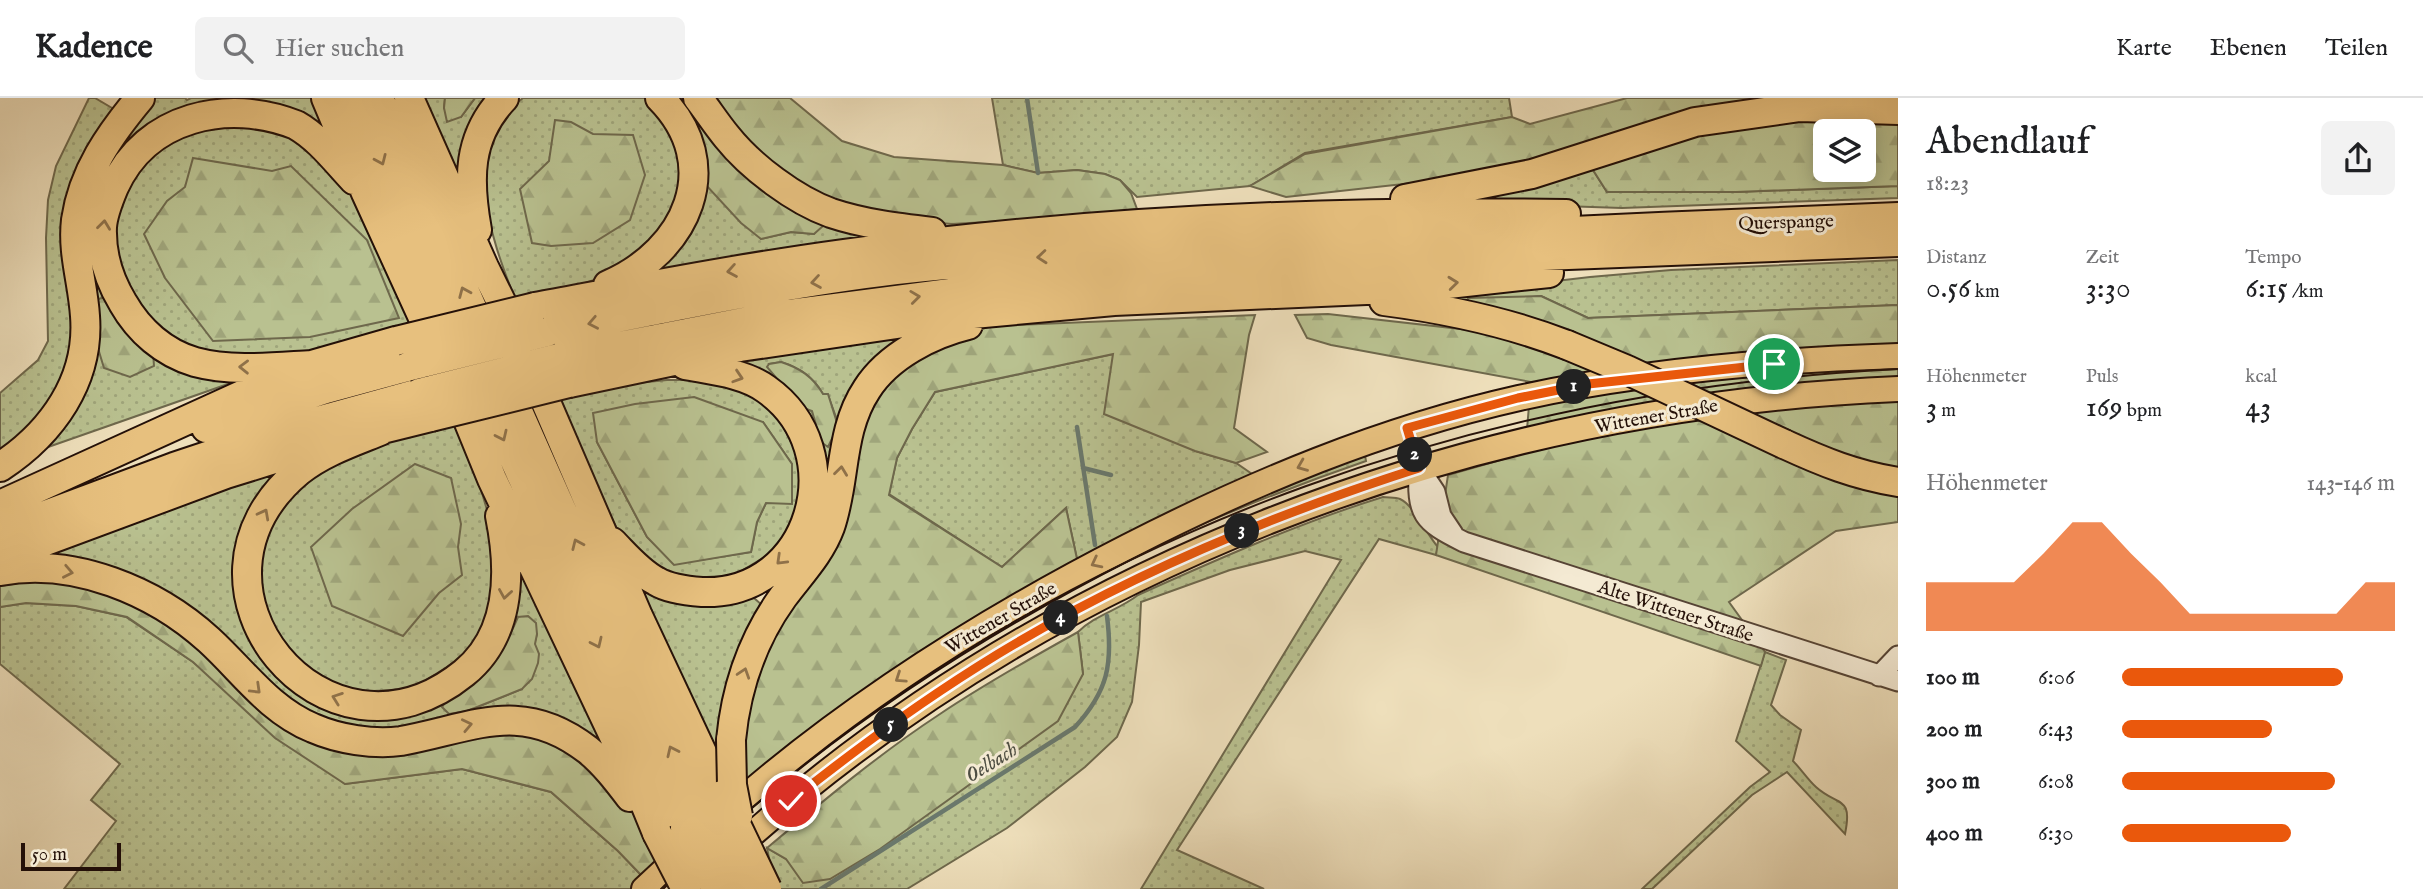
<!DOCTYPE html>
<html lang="de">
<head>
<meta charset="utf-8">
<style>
	:root { --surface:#fff; --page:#f2f2f2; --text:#202124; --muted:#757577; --line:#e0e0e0; --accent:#ea580c }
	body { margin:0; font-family:"IM FELL English",serif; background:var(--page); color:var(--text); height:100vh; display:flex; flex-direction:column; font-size:26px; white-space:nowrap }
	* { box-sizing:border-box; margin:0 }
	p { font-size:23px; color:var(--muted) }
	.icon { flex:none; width:38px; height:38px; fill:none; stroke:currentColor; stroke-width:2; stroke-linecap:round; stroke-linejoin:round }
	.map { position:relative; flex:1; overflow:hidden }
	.panel { display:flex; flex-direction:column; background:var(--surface); width:525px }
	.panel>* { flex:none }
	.buttons { position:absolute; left:1813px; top:21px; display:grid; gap:14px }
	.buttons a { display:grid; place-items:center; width:63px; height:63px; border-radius:10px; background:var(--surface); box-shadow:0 4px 18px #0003; font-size:35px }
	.scale { position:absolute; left:21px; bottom:18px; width:100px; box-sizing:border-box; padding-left:7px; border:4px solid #241008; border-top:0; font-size:19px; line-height:24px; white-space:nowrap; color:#241008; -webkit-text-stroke:5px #f4ead3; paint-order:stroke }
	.pin { position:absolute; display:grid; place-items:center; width:60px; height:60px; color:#fff; margin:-30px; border:4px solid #fff; border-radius:50%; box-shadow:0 2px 7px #0007 }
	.km { position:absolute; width:35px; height:35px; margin:-18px; border-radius:50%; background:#222; color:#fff; font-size:19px; line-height:35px; text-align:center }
	.round { display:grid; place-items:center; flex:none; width:74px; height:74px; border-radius:10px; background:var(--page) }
	.headline { display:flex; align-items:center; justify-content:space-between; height:119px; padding:0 28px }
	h1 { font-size:38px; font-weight:600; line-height:52px }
	.stats { display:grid; grid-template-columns:repeat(3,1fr); gap:10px; height:119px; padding:7px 28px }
	.stats div { display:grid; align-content:center }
	.stats b { font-size:30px; font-weight:600 }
	.stats small { font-size:19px; font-weight:400 }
	.stats p { font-size:19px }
	.chart { height:196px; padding:14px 28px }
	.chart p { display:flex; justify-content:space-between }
	.chart svg { width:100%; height:126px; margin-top:7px; fill:var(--accent); opacity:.7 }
	ul { padding:0 28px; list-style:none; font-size:23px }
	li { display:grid; grid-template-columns:112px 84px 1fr; align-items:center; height:52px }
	li i { height:18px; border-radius:9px; background:var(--accent) }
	header { display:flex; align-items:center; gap:42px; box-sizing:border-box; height:98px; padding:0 35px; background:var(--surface); border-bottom:2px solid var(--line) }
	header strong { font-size:33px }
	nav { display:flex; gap:38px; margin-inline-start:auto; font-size:24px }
	.search { width:490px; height:63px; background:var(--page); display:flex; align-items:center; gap:18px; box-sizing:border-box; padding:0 24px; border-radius:10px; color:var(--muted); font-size:26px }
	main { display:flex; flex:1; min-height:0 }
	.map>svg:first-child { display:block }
</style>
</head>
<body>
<header>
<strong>Kadence</strong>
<div class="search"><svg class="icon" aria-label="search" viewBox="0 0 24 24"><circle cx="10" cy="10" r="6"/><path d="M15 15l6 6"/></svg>Hier suchen</div>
<nav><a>Karte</a><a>Ebenen</a><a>Teilen</a></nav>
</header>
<main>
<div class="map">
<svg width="1898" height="791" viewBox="0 0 1898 791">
	<defs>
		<pattern id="grass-dots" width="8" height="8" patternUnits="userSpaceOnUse" patternTransform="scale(1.75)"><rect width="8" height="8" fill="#b9c190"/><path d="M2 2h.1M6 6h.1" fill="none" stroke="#9fa57b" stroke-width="1.8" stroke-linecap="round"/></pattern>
		<pattern id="forest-firs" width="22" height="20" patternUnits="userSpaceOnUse" patternTransform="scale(1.75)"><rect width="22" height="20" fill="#b9c190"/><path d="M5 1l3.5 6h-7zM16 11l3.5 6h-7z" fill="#9fa57b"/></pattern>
	</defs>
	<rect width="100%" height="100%" fill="#eedfbb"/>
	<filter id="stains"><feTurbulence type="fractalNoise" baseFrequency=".00286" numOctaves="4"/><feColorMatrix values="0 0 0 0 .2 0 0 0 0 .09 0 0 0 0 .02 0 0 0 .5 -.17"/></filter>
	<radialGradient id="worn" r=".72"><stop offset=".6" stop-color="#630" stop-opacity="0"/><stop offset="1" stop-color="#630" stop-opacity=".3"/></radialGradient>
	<path fill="url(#grass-dots)" stroke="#6e684c" stroke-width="2" fill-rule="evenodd" d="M89,0H95L117,13L99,37L76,226L61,294L0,358V295L38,262L48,243L46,140L48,102L56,68Z
		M149,0H185L187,2L191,0H315L335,46L220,3L106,88L122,220L248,279L31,355L61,326L94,83Z
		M419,0H445L444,10L461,19L475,0H495L465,104Z
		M523,0H645L654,6L676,45L681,75L680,96L652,147L597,181L553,196L515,201C491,140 457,48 523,0Z
		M992,0H1509L1512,19L1305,55L1250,88L1137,99L1120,82L1105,76L1077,72L1038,75L1003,67Z
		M233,21L291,38L344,83L358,108L415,228C353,243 286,266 222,257C167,249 125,207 117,152C115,140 113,127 117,116C119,107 124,99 128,91C131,84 134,74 139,67C162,40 200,32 233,21Z
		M699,70L761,141L791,134L814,136L825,120L890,138L645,177Z
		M1593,72L1607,94H1736L1898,88V100L1622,110L1476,105V99Z
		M1898,162V207L1588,220L1541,198L1468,207L1443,202V196L1590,179L1671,172Z
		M929,231L834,378L779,482L754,500L762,507L726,685L627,472L657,491L775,476L817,352L716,265ZM781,264C800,270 813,279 823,296L828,297L837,322L818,335L812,313L801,309L777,282L769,266Z
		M1114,256L1195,353L1236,365L1255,378L1142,428L1077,461L1066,410L1002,469L889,396L897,360L912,331L935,294Z
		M667,282H691L719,285L752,297L778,318L803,368L793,427L768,457L738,475L717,480L695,481L665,476L646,465L618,433L599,393L560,300L627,286ZM763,324L792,366V405H766L757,424L751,454L674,466L647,439L597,344Z
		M457,324L474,368L490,422L496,496L484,532L463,559L412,591L354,594L305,571L273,532L259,490L263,447L278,411L317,374L359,352Z
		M1364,352L1366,363C1236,408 1109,462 990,533C905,585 826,645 750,707L749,705C787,674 826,642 866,613C1021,506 1188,419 1364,352Z
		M296,365L241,479L314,596L455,589L516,454L612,661L441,628L336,632L27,461ZM518,519L537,536L522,591L467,613L478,580L493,566L505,548Z
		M1383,399C1388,400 1395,399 1400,401C1414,407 1427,437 1438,449L1436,457L1379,441L1177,752L1264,791H1141L1341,462L1305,453L1230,472L1141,504L1139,547L1132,604L1117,639L1085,669L1007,730L907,791H778L773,781L767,750L786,761L1083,576L1078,534C1095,517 1119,512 1138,497C1218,461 1299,425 1383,399Z
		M26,505L76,508L126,519L193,564L345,686L462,671L551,694L618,753L643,779L631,791H64L116,723L91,702L120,666L0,566V509Z
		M1765,554L1786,562L1771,607L1780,617L1801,632L1793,663C1801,671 1808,682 1816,689C1838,709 1853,697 1845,736L1787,674L1752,697L1652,791H1642L1750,689L1770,674L1736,643Z"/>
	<path fill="url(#forest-firs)" stroke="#6e684c" stroke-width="2" fill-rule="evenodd" d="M445,0H475L461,19L447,24L444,10Z
		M671,0H690L825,120L823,128L814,136L791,134L761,141L741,125L705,86Z
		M709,0H790L842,43L894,59L1003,67L1038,75L1077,72L1105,76L1120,82L1131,95L1137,111L1042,121L952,126L891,121L804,92L763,63Z
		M1627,0H1898V88L1736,94H1607L1593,72L1587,50L1485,77L1286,99L1250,88L1305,56L1512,19L1530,26ZM1825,33H1864V72H1825Z
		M555,22L571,24L593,36L633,37L645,77L630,122L593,145L551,148L532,145L520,91L549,63Z
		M193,60L272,73L291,68L367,142L399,220L310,239L213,243L165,180L144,136L167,103L185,89Z
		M1541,198L1588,220L1898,207V424L1836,433L1729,504L1765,554L1761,568L1436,457L1448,377L1525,355L1531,284L1331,247L1307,240L1295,217L1328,216L1470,232L1468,200Z
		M102,200H108L153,254L154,268L130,279L104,270L97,247L95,202Z
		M1255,217L1249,237L1234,330L1267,354L1236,365L1195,353L1104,316L1113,256L935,294L912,331L897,360L889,397L1002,469L1066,410L1077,461L941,541L745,685L744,642L749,601L761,560L868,311L890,281L932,250L990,228Z
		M781,264C800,270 813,279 823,296H828L838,328L828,349L821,344L812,313L801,309L767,269L769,266Z
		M694,299L763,324L792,366V406L766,405L757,424L751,454L674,467L647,439L597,344L593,315L635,306Z
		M415,366L451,380L461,426L458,449L462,477L439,495L403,538L332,508L311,449L352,411Z
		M33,483L65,485L88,489L166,520L293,632L512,633L564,648L624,699L660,763L643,779L618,753L551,694L462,671L345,686L275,640L193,564L127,519L76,508L26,505L0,509V488Z
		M528,518L536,525L537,536L535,546L539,556L538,565L532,581L522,591L467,613L449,616L442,609C451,593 466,590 479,579C498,562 508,542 518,519Z
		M1078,534L1083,576L1058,623L880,751L830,781L803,785L786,761L767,750C823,703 879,656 940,616C985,586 1031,560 1078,534Z"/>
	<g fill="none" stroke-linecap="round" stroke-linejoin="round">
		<path stroke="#6a786c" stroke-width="4.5" d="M1027,0L1038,75
			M1077,329L1095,447
			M1083,370L1111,377
			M821,791L1075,629C1108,593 1113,566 1107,518"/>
		<g stroke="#564435" stroke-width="23">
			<path id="minor" d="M1419,370C1417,417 1422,423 1464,444L1898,583
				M1419,370L1435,394L1441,418L1453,436
				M1879,578L1898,558"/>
		</g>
		<g stroke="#241008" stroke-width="28">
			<path id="major" d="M724,717C846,609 982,523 1127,449C1252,385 1381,331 1519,300C1642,273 1772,262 1898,258
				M731,755C1050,466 1470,309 1898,291
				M644,791L687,751"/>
		</g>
		<g stroke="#241008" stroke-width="32">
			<path id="highway" d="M326,0L366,95L452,283L492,381L639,691L657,735
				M353,0C461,245 570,489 685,730
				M379,0L576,444L702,714
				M409,0L484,169L514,230L638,518L722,697
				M698,0C708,13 717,27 727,39C751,69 795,102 831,115C864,126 898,130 932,134
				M1405,101L1532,76L1695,24L1800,9L1898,12
				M477,132C468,82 467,39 504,0
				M608,187C687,153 726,67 660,0
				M1384,203C1446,211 1508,224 1567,247
				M535,209C638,190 740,170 843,156C1083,123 1324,112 1566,116
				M547,234C663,211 779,186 896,172C1078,152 1259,147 1441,139C1593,132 1746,125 1898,119
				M558,260L774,218L1004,188L1112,178L1310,167L1898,144
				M312,267C275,269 232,274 195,264C164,255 139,233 123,205C109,182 101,156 102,129C103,115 109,101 114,89C146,18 228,0 296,27C319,40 336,63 354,82
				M569,285L740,249L951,218L1114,203L1412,190L1549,175
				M206,330L326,291L407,269
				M380,333C353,344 323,354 299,373C161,488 326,687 464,575C512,536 511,472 500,418
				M1784,346C1823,364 1855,377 1898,384
				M0,369C52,335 90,282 85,218C83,185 72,155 76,122C83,74 110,36 140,0
				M0,407L244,296L312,267L396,243
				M0,434L174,369L285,332L419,295
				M612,444C625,457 639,474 656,483C669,491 687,493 702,494C812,498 854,353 766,291C744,275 711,272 685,267
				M0,460L226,376L322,346L431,319
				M0,473C74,459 155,493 209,542C243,573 269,612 313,630C338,641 374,647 401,643C473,630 521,600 588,652C604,665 617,682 630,699
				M731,642C736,590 752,542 783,499C800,476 820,456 830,429C846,383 839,333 867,291C888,258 931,236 968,227"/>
		</g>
		<use href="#minor" stroke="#f4ead3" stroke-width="19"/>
		<use href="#major" stroke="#e7c07e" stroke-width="24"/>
		<use href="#highway" stroke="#e7c07e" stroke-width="28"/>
		<path stroke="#241008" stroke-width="2" d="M661,791C699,754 740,720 780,686C1098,425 1489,292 1898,271"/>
		<g stroke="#241008" stroke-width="32" stroke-linecap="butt">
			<path id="highway-bridge" d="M396,243L535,209
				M1567,247L1627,272L1784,346
				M407,269L547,234
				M419,295L558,260
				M431,319L569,285
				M731,642L732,687L738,718
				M722,697L767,791
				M702,714L741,791
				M685,730L716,791
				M657,735L686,791"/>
		</g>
		<use href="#highway-bridge" stroke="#e7c07e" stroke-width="28"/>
	</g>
	<defs><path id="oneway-chevron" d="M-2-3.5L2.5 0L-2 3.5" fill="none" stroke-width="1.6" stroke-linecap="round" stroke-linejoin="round" transform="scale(1.75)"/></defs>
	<g stroke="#8f7149">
		<use href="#oneway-chevron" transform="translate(381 62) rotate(66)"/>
		<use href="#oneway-chevron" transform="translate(104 127) rotate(-83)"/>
		<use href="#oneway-chevron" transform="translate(1042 159) rotate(175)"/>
		<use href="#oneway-chevron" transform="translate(732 173) rotate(170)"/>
		<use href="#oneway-chevron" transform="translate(816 184) rotate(171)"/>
		<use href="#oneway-chevron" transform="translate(1453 185) rotate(-6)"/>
		<use href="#oneway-chevron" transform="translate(464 194) rotate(-113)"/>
		<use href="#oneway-chevron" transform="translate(915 199) rotate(-7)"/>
		<use href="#oneway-chevron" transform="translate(593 225) rotate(169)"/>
		<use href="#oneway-chevron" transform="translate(244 269) rotate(-179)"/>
		<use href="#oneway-chevron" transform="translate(738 279) rotate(18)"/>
		<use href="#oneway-chevron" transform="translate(502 338) rotate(65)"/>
		<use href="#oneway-chevron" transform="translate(1302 368) rotate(158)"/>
		<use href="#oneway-chevron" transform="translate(841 373) rotate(-83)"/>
		<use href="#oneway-chevron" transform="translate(264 416) rotate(-62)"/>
		<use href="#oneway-chevron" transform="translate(577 446) rotate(-114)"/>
		<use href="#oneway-chevron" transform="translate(781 462) rotate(136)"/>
		<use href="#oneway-chevron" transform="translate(1096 465) rotate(153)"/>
		<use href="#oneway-chevron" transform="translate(68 474) rotate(11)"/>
		<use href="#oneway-chevron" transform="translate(505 496) rotate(99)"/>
		<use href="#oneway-chevron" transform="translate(597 545) rotate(65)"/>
		<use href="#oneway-chevron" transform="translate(744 575) rotate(-72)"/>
		<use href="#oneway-chevron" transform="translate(900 580) rotate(146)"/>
		<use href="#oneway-chevron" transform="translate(256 591) rotate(44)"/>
		<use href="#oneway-chevron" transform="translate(337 600) rotate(-160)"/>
		<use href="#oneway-chevron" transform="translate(467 627) rotate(-12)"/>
		<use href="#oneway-chevron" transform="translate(672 653) rotate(-115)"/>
	</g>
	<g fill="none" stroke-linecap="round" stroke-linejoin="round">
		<g stroke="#fff" stroke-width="14">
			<path id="route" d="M791,703C857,650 926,600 998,556C1130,476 1272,417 1419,370L1407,330L1518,300L1588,286L1774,266"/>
		</g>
		<use href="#route" stroke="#ea580c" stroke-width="9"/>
	</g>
	<g text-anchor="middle" stroke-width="6" stroke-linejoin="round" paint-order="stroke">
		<g font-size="19" fill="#241008" stroke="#f4ead3">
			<text transform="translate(1786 123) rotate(-2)" y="7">Querspange</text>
			<text transform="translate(1656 317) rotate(-10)" y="7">Wittener Straße</text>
			<text transform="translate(1676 512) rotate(18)" y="7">Alte Wittener Straße</text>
			<text transform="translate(1000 519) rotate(-30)" y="7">Wittener Straße</text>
		</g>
		<g font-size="21" font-style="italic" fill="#4d4d42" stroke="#f4ead3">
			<text transform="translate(991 664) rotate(-32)" y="7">Oelbach</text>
		</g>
	</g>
	<rect width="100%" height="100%" filter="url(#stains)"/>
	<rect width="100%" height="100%" fill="url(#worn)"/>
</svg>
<div class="buttons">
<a><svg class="icon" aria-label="layers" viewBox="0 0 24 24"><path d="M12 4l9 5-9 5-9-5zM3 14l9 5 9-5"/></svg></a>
</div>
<div class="scale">50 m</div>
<div class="pin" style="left:1774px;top:266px;background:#1e9e55"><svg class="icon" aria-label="arrive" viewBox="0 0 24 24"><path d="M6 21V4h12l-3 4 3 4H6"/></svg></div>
<div class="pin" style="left:791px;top:703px;background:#d93025"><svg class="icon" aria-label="check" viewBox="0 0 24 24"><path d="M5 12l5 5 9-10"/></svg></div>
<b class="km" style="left:1574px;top:289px">1</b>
<b class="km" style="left:1415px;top:357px">2</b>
<b class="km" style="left:1242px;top:433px">3</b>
<b class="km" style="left:1061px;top:520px">4</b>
<b class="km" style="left:891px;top:627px">5</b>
</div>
<section class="panel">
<div class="headline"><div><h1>Abendlauf</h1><p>18:23</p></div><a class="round"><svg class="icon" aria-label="share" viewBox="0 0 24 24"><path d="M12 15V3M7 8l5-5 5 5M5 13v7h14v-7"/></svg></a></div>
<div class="stats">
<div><p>Distanz</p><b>0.56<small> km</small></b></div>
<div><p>Zeit</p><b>3:30</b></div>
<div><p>Tempo</p><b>6:15<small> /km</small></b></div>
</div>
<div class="stats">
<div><p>Höhenmeter</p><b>3<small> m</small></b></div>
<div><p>Puls</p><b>169<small> bpm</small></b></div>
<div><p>kcal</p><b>43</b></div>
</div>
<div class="chart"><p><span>Höhenmeter</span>143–146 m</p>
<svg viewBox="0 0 160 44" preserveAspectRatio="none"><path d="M0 44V27L10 27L20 27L30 27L40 17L50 6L60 6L70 17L80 27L90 38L100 38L110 38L120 38L130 38L140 38L150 27L160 27V44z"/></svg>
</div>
<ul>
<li><b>100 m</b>6:06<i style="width:81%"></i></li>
<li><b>200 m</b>6:43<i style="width:55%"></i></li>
<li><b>300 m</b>6:08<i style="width:78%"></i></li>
<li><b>400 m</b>6:30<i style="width:62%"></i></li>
</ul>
</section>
</main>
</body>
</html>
